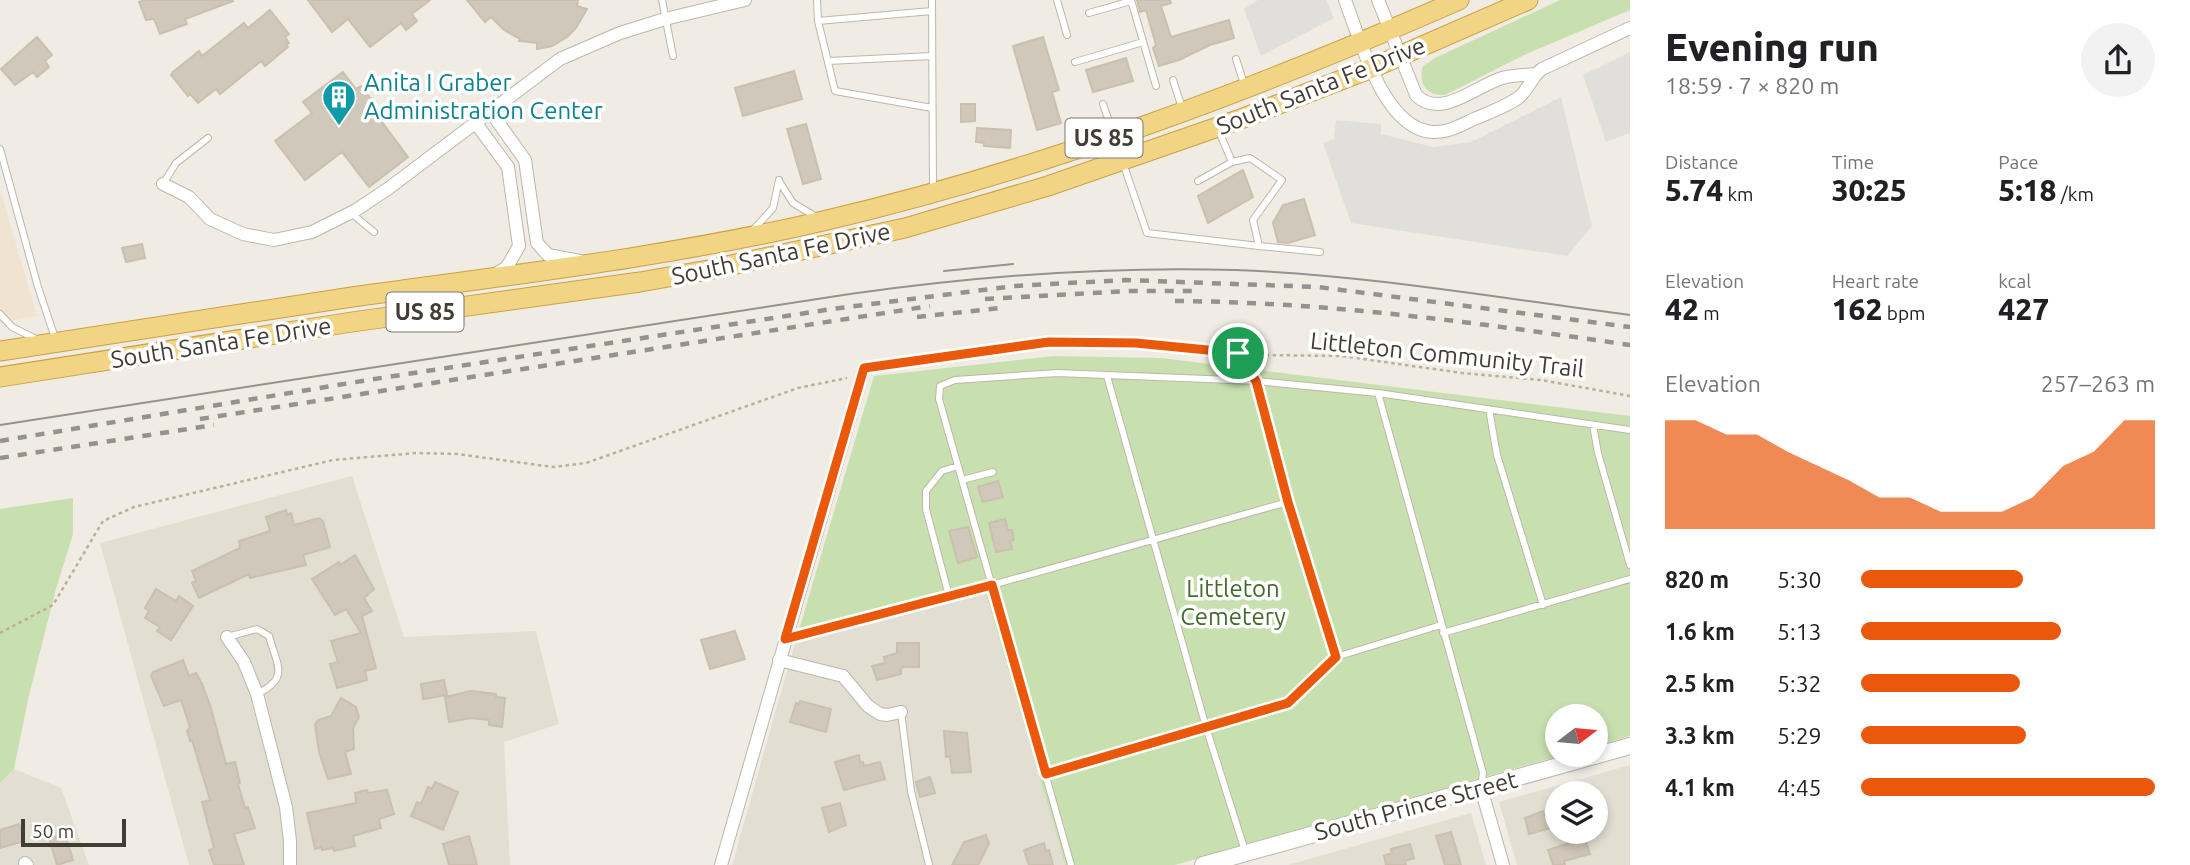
<!DOCTYPE html>
<html lang="en">
<head>
<meta charset="utf-8">
<style>
	:root { --surface:#fff; --page:#f2f2f2; --text:#202124; --muted:#757577; --accent:#ea580c }
	body { margin:0; font-family:Ubuntu,sans-serif; background:var(--page); color:var(--text); height:100vh; display:flex; flex-direction:column; font-size:26px; white-space:nowrap }
	* { box-sizing:border-box; margin:0 }
	p { font-size:23px; color:var(--muted) }
	.icon { flex:none; width:38px; height:38px; fill:none; stroke:currentColor; stroke-width:2; stroke-linecap:round; stroke-linejoin:round }
	.map { position:relative; flex:1; overflow:hidden }
	.details { display:flex; flex-direction:column; background:var(--surface); width:560px }
	.details>* { flex:none }
	.needle { width:46px; rotate:74deg }
	.buttons { position:absolute; left:1545px; top:704px; display:grid; gap:14px }
	.buttons a { display:grid; place-items:center; width:63px; height:63px; border-radius:50%; background:var(--surface); box-shadow:0 4px 10px #0003; font-size:35px }
	.scale { position:absolute; left:21px; bottom:18px; width:105px; box-sizing:border-box; padding-left:7px; border:4px solid #413c34; border-top:0; font-size:19px; line-height:24px; white-space:nowrap; color:#413c34; -webkit-text-stroke:5px #fff; paint-order:stroke }
	.pin { position:absolute; display:grid; place-items:center; width:60px; height:60px; color:#fff; margin:-30px; border:4px solid #fff; border-radius:50%; box-shadow:0 2px 7px #0007 }
	.round { display:grid; place-items:center; flex:none; width:74px; height:74px; border-radius:37px; background:var(--page) }
	.summary { display:flex; align-items:center; justify-content:space-between; height:119px; padding:0 35px }
	h1 { font-size:38px; font-weight:800; line-height:52px }
	.metrics { display:grid; grid-template-columns:repeat(3,1fr); gap:10px; height:119px; padding:7px 35px }
	.metrics div { display:grid; align-content:center }
	.metrics b { font-size:30px; font-weight:800 }
	.metrics small { font-size:19px; font-weight:400 }
	.metrics p { font-size:19px }
	.chart { height:196px; padding:14px 35px }
	.chart p { display:flex; justify-content:space-between }
	.chart svg { width:100%; height:126px; margin-top:7px; fill:var(--accent); opacity:.7 }
	ul { padding:0 35px; list-style:none; font-size:23px }
	li { display:grid; grid-template-columns:112px 84px 1fr; align-items:center; height:52px }
	li i { height:18px; border-radius:9px; background:var(--accent) }
	main { display:flex; flex:1; min-height:0 }
	.map>svg:first-child { display:block }
</style>
</head>
<body>
<main>
<div class="map">
<svg width="1630" height="865" viewBox="0 0 1630 865">
	<rect width="100%" height="100%" fill="#f0ece3"/>
	<path fill="#e3ded2" fill-rule="evenodd" d="M352,476L404,637L536,631L559,724L504,742L510,865H189L100,543Z
		M985,591L1065,865H732L796,640Z
		M1630,765V865H1517L1499,802ZM1558,793H1596V831H1558Z
		M14,769L61,788L89,865H0V783Z
		M1471,813L1486,865H1288Z"/>
	<path fill="#f0e4d0" d="M0,189L37,316L0,323Z"/>
	<path fill="#c8e0af" d="M1560,0H1630V10L1524,55L1445,95C1426,96 1418,84 1423,66L1437,57Z
		M1054,356L1161,358L1630,416V736L1596,746V716H1558V754H1566L1175,865H1065L985,591L796,640L874,376Z
		M73,498V534L56,589L29,695L14,769L0,783V509Z"/>
	<path fill="#e1dfdb" d="M1258,0H1326L1334,18L1261,56L1244,9Z
		M1630,52V133L1606,142L1583,75Z
		M1561,97L1592,226L1567,256L1351,223L1323,143L1334,139L1336,120L1381,124V134L1433,147L1471,142Z"/>
	<path fill="#d0c8ba" stroke="#cac0ae" stroke-width="2" d="M146,0H232L233,1L185,19L187,24L160,34L154,19L146,20L139,2Z
		M308,0H430L412,14L417,21L406,30L401,23L370,47L348,19L332,32Z
		M467,0H578L577,6L587,9L576,28L567,37L552,46L537,49V43L519,41L520,39L504,30L491,17L485,22Z
		M1137,0H1170L1171,3L1161,6L1171,37L1229,20L1234,38L1210,45L1179,60L1159,66L1153,48L1156,45L1146,10L1140,12Z
		M270,10L289,34L285,37L289,43L286,45L288,47L265,66L261,61L220,94L216,89L198,103L190,94L188,96L171,75L173,72L199,51L202,56L244,23L248,28Z
		M37,37L52,55L45,61L49,67L37,77L33,72L15,85L1,69Z
		M1043,37L1059,90L1052,92L1061,123L1037,130L1013,46Z
		M1126,58L1133,81L1093,92L1086,70Z
		M794,71L802,99L743,116L735,88Z
		M343,72L356,89L361,86L380,111L376,114L408,157L369,187L342,152L305,180L275,141L312,113L303,102Z
		M961,104H975V121L961,122Z
		M806,124L821,179L803,184L787,129Z
		M977,128L1011,130L1010,148L984,146V143L976,142Z
		M1243,170L1253,197L1208,223L1198,196Z
		M1304,199L1315,235L1288,243L1278,242L1273,223L1283,205Z
		M142,244L145,258L126,262L122,248Z
		M998,481L1003,497L983,502L978,487Z
		M286,510L287,515L291,513L294,525L319,518L323,521L330,547L303,555L306,565L250,578L249,574L199,598L192,583L196,581L192,571L240,548L239,541L270,531L266,517Z
		M1005,519L1008,530H1012L1014,540L1010,541L1012,549L996,552L989,523Z
		M968,527L977,557L958,563L949,531Z
		M355,555L374,589L364,598L372,611L362,616L376,668L365,671L367,680L337,688L330,664L338,662L331,641L361,633L346,609L335,615L312,579L339,562L340,565Z
		M156,589L176,601L179,596L193,606L171,640L157,631L160,627L145,618L149,611L145,608Z
		M735,631L745,659L710,669L701,640Z
		M897,643H919V667H903L901,669V674L877,680L872,666L885,663L884,657L897,653Z
		M183,660L189,676L196,673L202,684L211,708L226,764L235,762L240,783L238,784L245,808L248,807L255,828L234,834L244,865H214L209,850L214,848L202,802L210,800L192,740L190,741L187,731L190,727L181,700L164,706L151,676L153,672Z
		M444,680L447,695L423,699L421,684Z
		M471,691L496,694V697L505,698L502,727L489,725V720L471,718L449,722L445,697Z
		M341,698L356,707L359,717L353,728L354,749L345,752L351,774L328,779L319,752L315,725L318,720L331,716Z
		M800,701L831,709L826,732L790,722L796,703L799,704Z
		M944,731L967,733L971,772L952,773L950,756L946,757Z
		M859,755L860,763L863,762L864,766L880,762L885,779L844,790L835,762Z
		M930,777L935,793L920,797L916,782Z
		M435,782L458,792L443,830L411,816L417,802L421,804L428,787L432,789Z
		M367,790L368,793L387,790L394,814L379,819L381,828L353,836L355,846L334,851L333,848L322,850L321,847L315,849L307,813L356,803L355,793Z
		M840,803L846,825L829,832L822,808Z
		M1543,811L1545,816L1558,812V826L1529,834L1525,818Z
		M19,824L24,841L0,848V830Z
		M1451,832L1461,865H1445L1436,836Z
		M65,834L73,860L57,865L49,838Z
		M986,835L989,844L978,865H952L964,842Z
		M469,836L477,865H449L443,844Z
		M1585,838L1590,854L1564,861L1565,865H1553L1548,850Z
		M1044,843L1046,851L1049,850L1053,865H1029L1024,850Z
		M1410,844L1414,858L1405,861L1406,865H1386L1384,856L1392,853L1391,849Z"/>
	<g fill="none" stroke-linecap="round" stroke-linejoin="round">
		<g stroke="#bdb7aa" stroke-width="8">
			<path id="service" d="M662,0L673,56
				M817,0L818,21L932,11
				M932,0L933,191
				M1057,0L1067,35
				M1131,0L1156,86
				M1089,13L1131,1
				M818,21L835,91L932,108
				M1236,59L1245,87
				M828,61L932,56
				M1075,62L1143,42
				M1173,80L1182,108
				M1103,104L1113,133
				M0,149L38,287L56,341
				M1232,162L1250,158L1282,180L1253,220L1259,246L1320,252
				M1123,163L1147,233L1259,246
				M779,181L793,203L818,218
				M1198,181L1232,162L1218,129
				M163,184L176,163L208,138
				M351,213L374,232
				M754,229L773,208L779,180
				M0,314L12,327L38,340
				M1107,376L1206,727L1245,851
				M1256,381L1288,502L1336,657
				M1378,393L1483,773L1481,786
				M1489,409L1497,455L1543,605
				M1593,425L1598,453L1630,565
				M962,480L993,472
				M949,596L926,509V491L942,471L958,466
				M1443,633L1630,579
				M227,637L257,629L269,636C277,666 290,678 257,694
				M787,638L992,585L1288,502
				M901,712L911,791L929,865
				M1046,774L1288,703L1336,657L1441,625
				M1071,865L939,399L940,386L955,380L1057,373L1256,381L1378,393L1630,430"/>
		</g>
		<g stroke="#bdb7aa" stroke-width="14">
			<path id="minor" d="M1345,0C1360,39 1384,130 1433,132C1448,133 1461,125 1474,119C1488,113 1505,107 1518,98C1528,91 1531,77 1542,69L1630,28
				M1378,0L1416,95C1440,120 1476,86 1502,78C1512,75 1525,75 1536,74
				M490,111L525,160L537,243L548,255L580,261
				M475,122L508,167L519,246L507,267L494,275
				M163,184L189,197L210,219L243,234L274,240L312,232L356,210L389,188L560,59L620,33L665,19L745,0
				M227,637L244,662L257,694L286,807L290,841V865
				M779,660L843,676L868,706L880,714L887,715L901,712
				M1481,788L1503,865
				M25,863L27,865
				M721,865L864,368"/>
		</g>
		<g stroke="#bdb7aa" stroke-width="18">
			<path id="tertiary" d="M1203,865L1630,746"/>
		</g>
		<g stroke="#cca041" stroke-width="21">
			<path id="trunk" d="M0,351C117,333 234,314 352,297C510,275 668,257 823,221C1042,170 1254,90 1459,0
				M0,377L352,322L640,282L708,270L905,228L1048,186L1238,120L1372,68L1528,0"/>
		</g>
		<path stroke="#bab09a" stroke-width="2.5" stroke-dasharray="3.5 3.5" stroke-linecap="butt" d="M1238,353L1250,372
			M876,367L1050,342L1136,343L1264,355L1342,356L1462,373L1541,380L1630,396
			M0,633L53,605L103,521L134,507L333,460L416,453L457,454L553,467L586,463L798,388L847,378"/>
		<use href="#service" stroke="#fff" stroke-width="6"/>
		<use href="#minor" stroke="#fff" stroke-width="12"/>
		<use href="#tertiary" stroke="#fff" stroke-width="16"/>
		<use href="#trunk" stroke="#f1d484" stroke-width="19"/>
		<path stroke="#929292" stroke-width="2" d="M944,271L1013,264
			M0,425L850,294C978,276 1106,266 1236,270C1368,275 1499,298 1630,315"/>
		<path stroke="#929292" stroke-width="4.5" stroke-dasharray="9 9" stroke-linecap="butt" d="M985,299L1129,291H1192
			M1175,301C1328,302 1479,323 1630,345
			M917,317L1000,308
			M200,419L930,306
			M0,441L368,380L832,309L1015,286L1125,280L1318,287L1630,327
			M0,458L214,425"/>
	</g>
	<g fill="none" stroke-linecap="round" stroke-linejoin="round">
		<g stroke="#fff" stroke-width="14">
			<path id="route" d="M1049,342L1136,343L1238,353L1256,381L1288,502L1336,657L1288,703L1046,774L992,585L785,639L864,368Z"/>
		</g>
		<use href="#route" stroke="#ea580c" stroke-width="9"/>
	</g>
	<defs>
		<g id="building-pin" transform="scale(1.75)"><path d="M0 17L-7.5 6A9.5 9.5 0 1 1 7.5 6Z" fill="#0f9aa8" stroke="#fff"/><path d="M-4-6H4V6H1V3H-1V6H-4ZM-2.5-4.3h1.7v1.8h-1.7ZM.8-4.3h1.7v1.8H.8ZM-2.5-1h1.7V.8h-1.7ZM.8-1h1.7V.8H.8Z" fill="#fff"/></g>
	</defs>
	<g fill-rule="evenodd">
		<use href="#building-pin" x="339" y="97"/>
	</g>
	<g text-anchor="middle" stroke-width="7" stroke-linejoin="round" paint-order="stroke">
		<g fill="#fff" stroke="#7a7671" stroke-width="2">
			<rect x="1065.5" y="118.5" width="77" height="39" rx="5"/>
			<rect x="386.5" y="292.5" width="77" height="39" rx="5"/>
		</g>
		<g font-size="23" font-weight="bold" fill="#413c34">
			<text x="1104" y="146">US 85</text>
			<text x="425" y="320">US 85</text>
		</g>
		<g font-size="24" fill="#0d838f" stroke="#fff" text-anchor="start">
			<text x="364" y="91">Anita I Graber<tspan x="364" dy="28">Administration Center</tspan></text>
		</g>
		<g font-size="24" fill="#413c34" stroke="#fff">
			<text transform="translate(1321 86) rotate(-22)" y="8">South Santa Fe Drive</text>
			<text transform="translate(781 254) rotate(-12)" y="8">South Santa Fe Drive</text>
			<text transform="translate(221 343) rotate(-9)" y="8">South Santa Fe Drive</text>
			<text transform="translate(1447 355) rotate(6)" y="8">Littleton Community Trail</text>
			<text transform="translate(1416 806) rotate(-15)" y="8">South Prince Street</text>
		</g>
		<g font-size="24" fill="#426c2e" stroke="#fff">
			<text x="1233" y="597">Littleton<tspan x="1233" dy="28">Cemetery</tspan></text>
		</g>
	</g>
</svg>
<div class="buttons">
<a><svg class="needle" viewBox="-14 -14 28 28"><path d="M0-13l5 13h-10z" fill="#e53935"/><path d="M0 13l5-13h-10z" fill="#757577"/></svg></a>
<a><svg class="icon" aria-label="layers" viewBox="0 0 24 24"><path d="M12 4l9 5-9 5-9-5zM3 14l9 5 9-5"/></svg></a>
</div>
<div class="scale">50 m</div>
<div class="pin" style="left:1238px;top:353px;background:#1e9e55"><svg class="icon" aria-label="arrive" viewBox="0 0 24 24"><path d="M6 21V4h12l-3 4 3 4H6"/></svg></div>
</div>
<section class="details">
<div class="summary"><div><h1>Evening run</h1><p>18:59 · 7 × 820 m</p></div><a class="round"><svg class="icon" aria-label="share" viewBox="0 0 24 24"><path d="M12 15V3M7 8l5-5 5 5M5 13v7h14v-7"/></svg></a></div>
<div class="metrics">
<div><p>Distance</p><b>5.74<small> km</small></b></div>
<div><p>Time</p><b>30:25</b></div>
<div><p>Pace</p><b>5:18<small> /km</small></b></div>
</div>
<div class="metrics">
<div><p>Elevation</p><b>42<small> m</small></b></div>
<div><p>Heart rate</p><b>162<small> bpm</small></b></div>
<div><p>kcal</p><b>427</b></div>
</div>
<div class="chart"><p><span>Elevation</span>257–263 m</p>
<svg viewBox="0 0 160 44" preserveAspectRatio="none"><path d="M0 44V6L10 6L20 11L30 11L40 17L50 22L60 27L70 33L80 33L90 38L100 38L110 38L120 33L130 22L140 17L150 6L160 6V44z"/></svg>
</div>
<ul>
<li><b>820 m</b>5:30<i style="width:55%"></i></li>
<li><b>1.6 km</b>5:13<i style="width:68%"></i></li>
<li><b>2.5 km</b>5:32<i style="width:54%"></i></li>
<li><b>3.3 km</b>5:29<i style="width:56%"></i></li>
<li><b>4.1 km</b>4:45<i style="width:100%"></i></li>
</ul>
</section>
</main>
</body>
</html>
